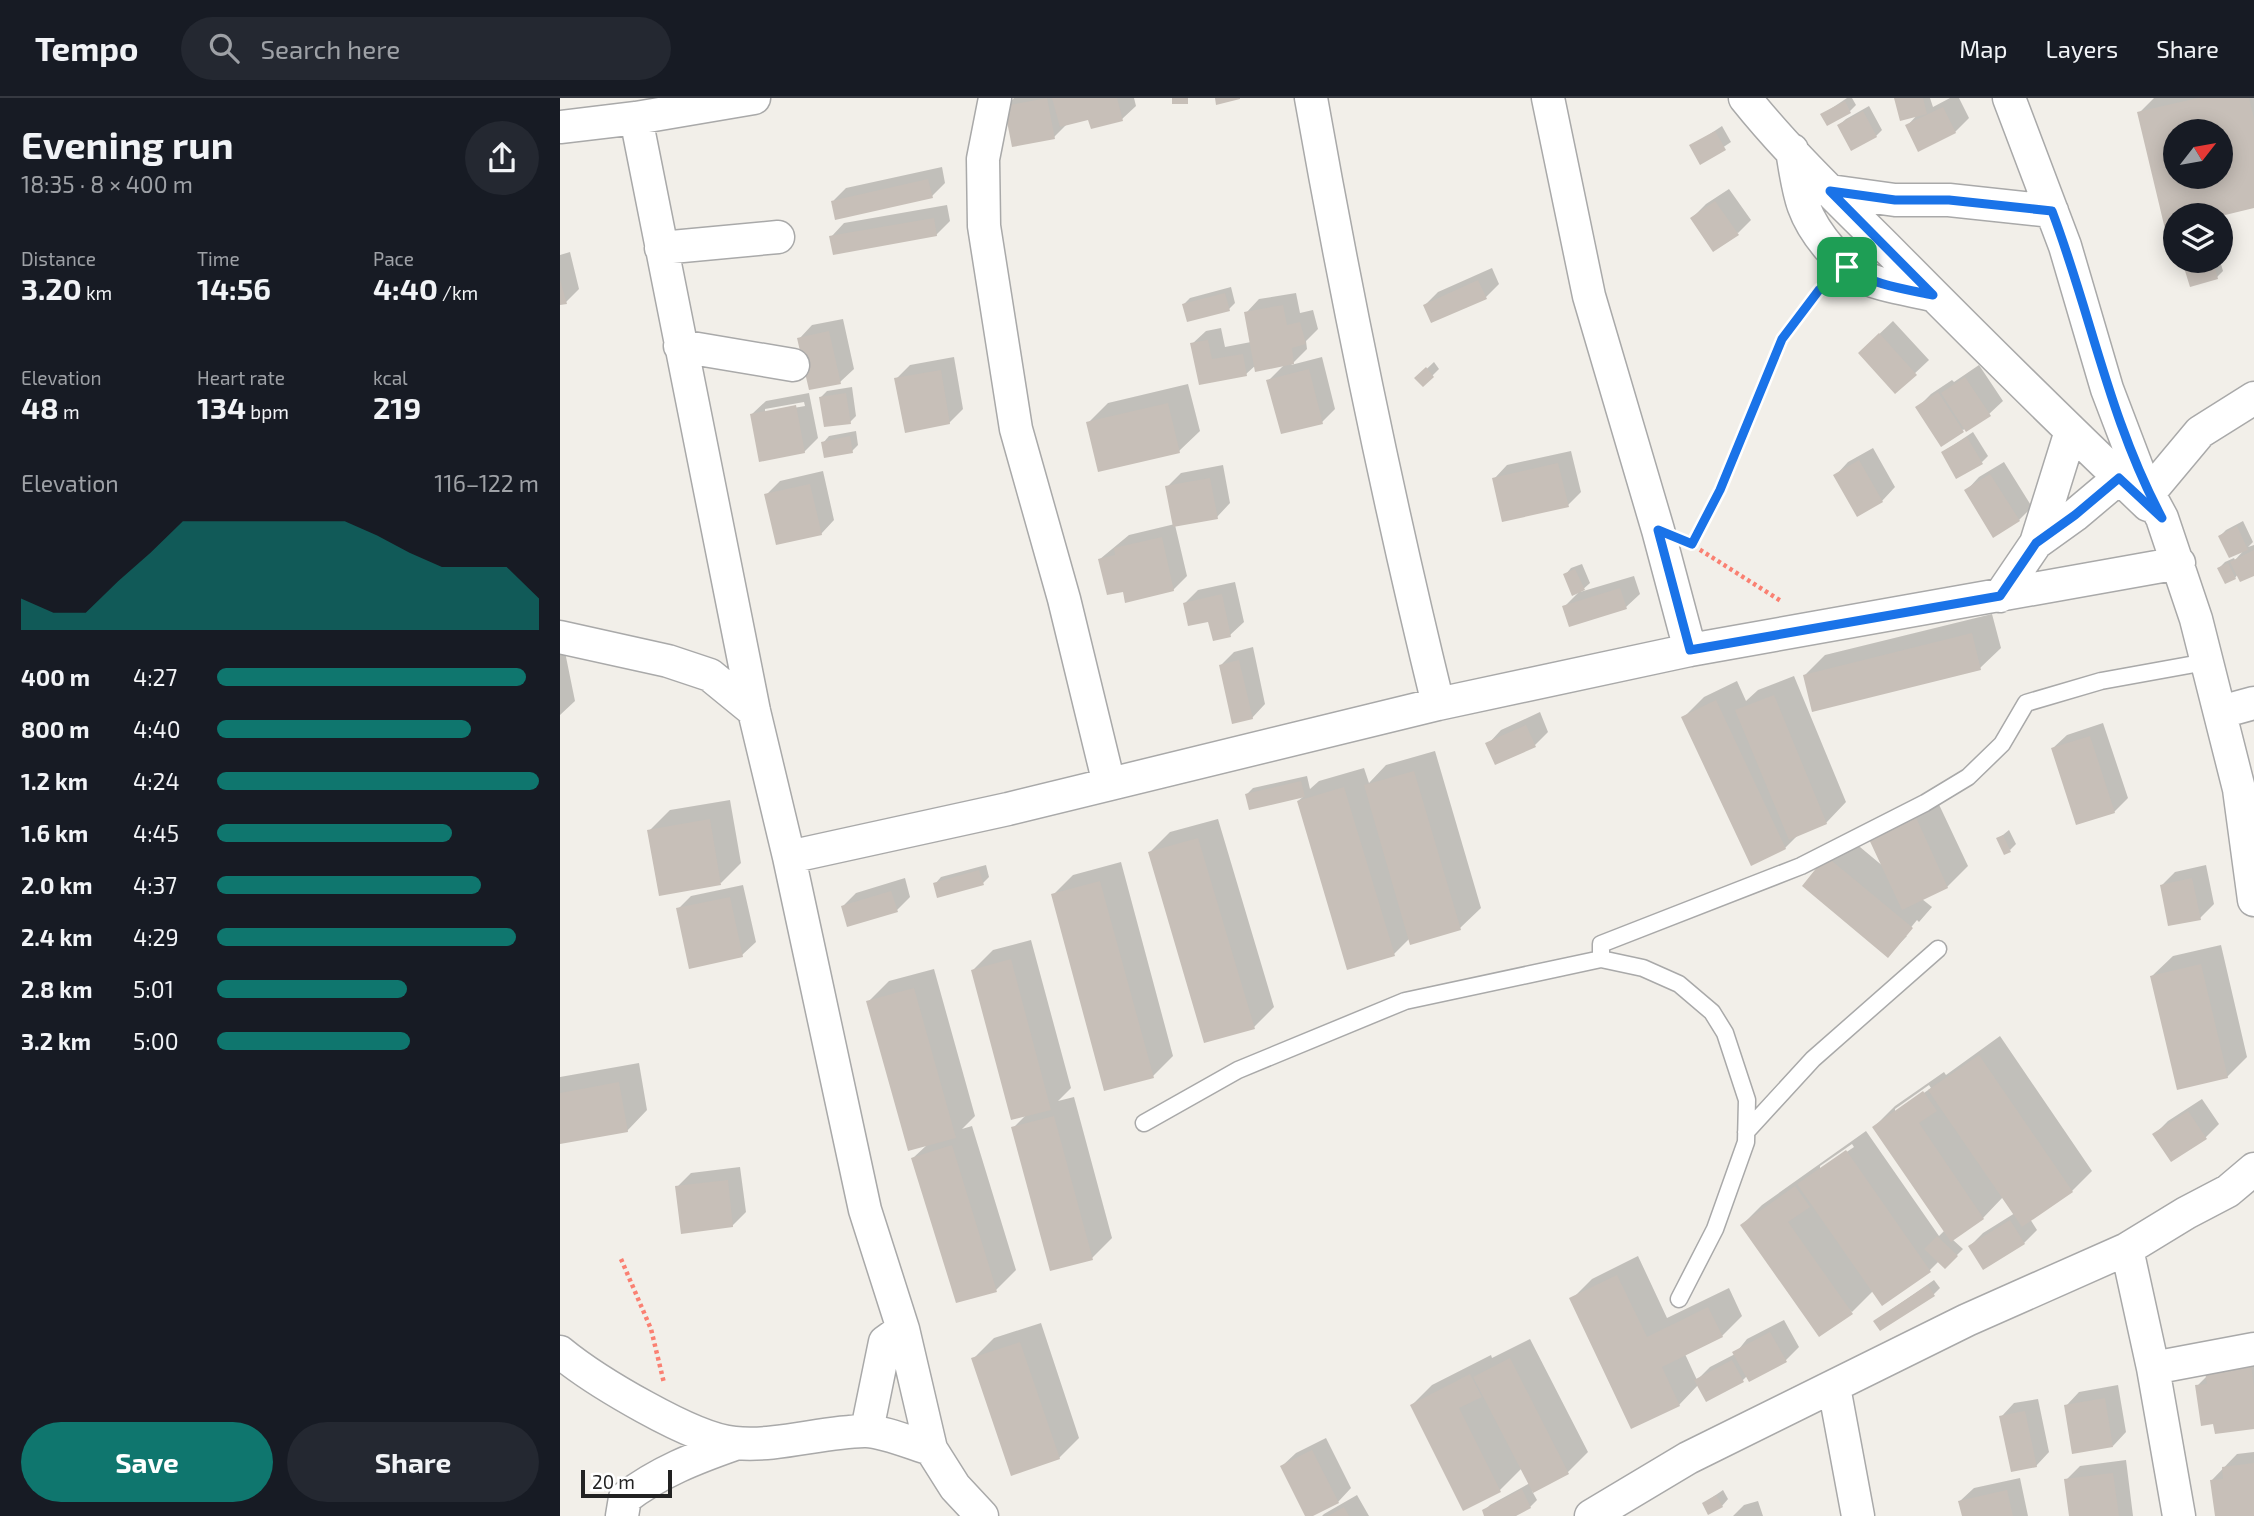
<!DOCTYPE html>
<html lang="en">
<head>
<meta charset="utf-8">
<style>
	:root { --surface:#171b24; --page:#242831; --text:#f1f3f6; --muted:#9ea1a6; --line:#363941; --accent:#0f766e }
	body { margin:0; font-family:"Exo 2",sans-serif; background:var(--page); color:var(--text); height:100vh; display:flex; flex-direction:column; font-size:26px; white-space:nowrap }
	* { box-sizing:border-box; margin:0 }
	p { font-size:23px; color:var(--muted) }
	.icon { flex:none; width:38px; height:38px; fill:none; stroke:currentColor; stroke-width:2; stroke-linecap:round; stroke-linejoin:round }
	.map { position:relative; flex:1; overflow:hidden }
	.panel { display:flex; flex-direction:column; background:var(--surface); width:560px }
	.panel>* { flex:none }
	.needle { width:46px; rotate:59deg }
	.buttons { position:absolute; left:1603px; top:21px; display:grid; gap:14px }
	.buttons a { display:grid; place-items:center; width:70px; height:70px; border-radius:50%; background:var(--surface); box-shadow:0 4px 18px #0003; font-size:35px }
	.scale { position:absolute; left:21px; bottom:18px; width:91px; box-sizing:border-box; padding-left:7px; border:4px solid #222; border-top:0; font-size:19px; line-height:24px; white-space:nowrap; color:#222; -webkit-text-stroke:5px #fff; paint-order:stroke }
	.pin { position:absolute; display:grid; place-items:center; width:60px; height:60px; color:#fff; margin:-30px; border-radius:14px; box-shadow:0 4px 10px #0006 }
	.round { display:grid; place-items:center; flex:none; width:74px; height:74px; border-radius:37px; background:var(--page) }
	.overview { display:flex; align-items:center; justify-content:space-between; height:119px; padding:0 21px }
	h1 { font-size:38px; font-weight:700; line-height:52px }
	.metrics { display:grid; grid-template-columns:repeat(3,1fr); gap:10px; height:119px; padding:7px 21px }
	.metrics div { display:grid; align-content:center }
	.metrics b { font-size:30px; font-weight:700 }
	.metrics small { font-size:19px; font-weight:400 }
	.metrics p { font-size:19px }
	.chart { height:196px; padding:14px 21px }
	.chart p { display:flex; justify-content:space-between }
	.chart svg { width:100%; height:126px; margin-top:7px; fill:var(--accent); opacity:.7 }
	.button { display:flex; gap:14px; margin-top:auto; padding:14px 21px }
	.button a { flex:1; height:80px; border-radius:42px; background:var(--accent); color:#fff; font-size:28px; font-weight:700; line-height:80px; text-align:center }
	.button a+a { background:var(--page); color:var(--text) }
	ul { padding:0 21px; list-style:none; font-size:23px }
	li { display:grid; grid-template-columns:112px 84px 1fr; align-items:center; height:52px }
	li i { height:18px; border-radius:9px; background:var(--accent) }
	header { display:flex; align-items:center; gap:42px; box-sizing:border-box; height:98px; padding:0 35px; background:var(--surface); border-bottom:2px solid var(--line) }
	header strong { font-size:33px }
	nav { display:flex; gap:38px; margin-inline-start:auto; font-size:24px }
	.search { width:490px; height:63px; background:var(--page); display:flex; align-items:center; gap:18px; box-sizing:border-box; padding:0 24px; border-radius:38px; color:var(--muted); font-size:26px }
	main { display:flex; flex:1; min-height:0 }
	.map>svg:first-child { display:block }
</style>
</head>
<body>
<header>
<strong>Tempo</strong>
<div class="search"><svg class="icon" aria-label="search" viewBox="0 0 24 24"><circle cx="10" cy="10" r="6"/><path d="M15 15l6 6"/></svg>Search here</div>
<nav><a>Map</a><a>Layers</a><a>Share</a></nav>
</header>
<main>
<section class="panel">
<div class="overview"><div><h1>Evening run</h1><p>18:35 · 8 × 400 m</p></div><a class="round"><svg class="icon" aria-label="share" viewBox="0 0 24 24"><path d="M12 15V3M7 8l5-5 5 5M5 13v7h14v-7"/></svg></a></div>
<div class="metrics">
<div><p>Distance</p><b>3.20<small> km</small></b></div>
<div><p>Time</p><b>14:56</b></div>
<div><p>Pace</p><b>4:40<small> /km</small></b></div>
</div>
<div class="metrics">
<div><p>Elevation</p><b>48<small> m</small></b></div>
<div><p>Heart rate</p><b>134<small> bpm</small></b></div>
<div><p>kcal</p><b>219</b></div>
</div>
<div class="chart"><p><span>Elevation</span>116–122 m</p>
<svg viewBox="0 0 160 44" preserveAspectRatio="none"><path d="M0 44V33L10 38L20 38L30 27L40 17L50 6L60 6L70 6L80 6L90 6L100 6L110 11L120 17L130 22L140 22L150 22L160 33V44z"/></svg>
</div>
<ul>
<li><b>400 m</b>4:27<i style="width:96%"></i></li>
<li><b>800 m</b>4:40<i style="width:79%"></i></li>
<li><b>1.2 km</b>4:24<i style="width:100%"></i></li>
<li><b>1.6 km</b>4:45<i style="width:73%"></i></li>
<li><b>2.0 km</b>4:37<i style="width:82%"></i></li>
<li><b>2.4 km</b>4:29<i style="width:93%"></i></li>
<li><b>2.8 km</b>5:01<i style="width:59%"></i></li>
<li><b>3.2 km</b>5:00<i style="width:60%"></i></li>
</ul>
<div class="button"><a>Save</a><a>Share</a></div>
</section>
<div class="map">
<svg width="1694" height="1418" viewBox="0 0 1694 1418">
	<rect width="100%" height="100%" fill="#f2efe9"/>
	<path fill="#0003" fill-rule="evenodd" d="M454,0H574L576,8L562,21L530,20L507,26L494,39L446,9Z
		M1287,0H1292L1296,7L1290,13L1263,16Z
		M1335,0H1370L1373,9L1390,0H1399L1409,20L1395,34L1347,28L1358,16Z
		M1594,0H1694V108L1656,117H1615V127L1606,129L1579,15ZM1615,33H1661V79H1615Z
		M1309,8L1322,32L1316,38L1279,27L1286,21Z
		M1162,28L1171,44L1141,64L1132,48Z
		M382,69L385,85L372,98L273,103L286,90Z
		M1169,91L1191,122L1178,135L1132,120L1146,106Z
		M387,107L390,123L376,137L271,139L284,125Z
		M10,154L19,191L6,204L0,206V157Z
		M1624,163H1660L1663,173L1657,179L1631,187Z
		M932,170L939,186L926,199L865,207L878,194Z
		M671,189L675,205L669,211L624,206L630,200Z
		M736,195L740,215L753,212L758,231L746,243L747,251L731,267L762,259L775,311L762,324L708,283L725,266L696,267L686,276L641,285L632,246L646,233L661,230L665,249L691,244L686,215L699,201Z
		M283,221L294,271L280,284L239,241L252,227Z
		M1333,223L1369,262L1335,294L1313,242Z
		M394,259L403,311L389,325L336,281L350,267Z
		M874,264L879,271L863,287L857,280Z
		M1419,267L1443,303L1429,316L1403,332L1358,309L1371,296L1392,282L1394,284Z
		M628,286L640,333L619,353L528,325L548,305Z
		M292,289L296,318L290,324L261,299L267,293Z
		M249,295L258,340L244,354L192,316L206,303ZM244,304L245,308L205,315V311Z
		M296,333L298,347L292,353L263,345L269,338Z
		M1413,334L1428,358L1422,364L1383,354Z
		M1313,350L1335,389L1322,403L1275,378L1288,364Z
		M1011,353L1021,394L1008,407L934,381L947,367Z
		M1444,364L1472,409L1459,422L1406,393L1419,379Z
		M663,367L670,405L657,419L615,427L627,478L613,492H564L540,461L569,437L615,426L607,389L621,375Z
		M263,373L274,422L261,436L206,397L220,383Z
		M1683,423L1693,444L1688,449L1694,447V476H1678L1675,480L1659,470L1665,464L1674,460L1675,462L1685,451L1660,438L1666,432Z
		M1022,466L1030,485L1020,494L1074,478L1080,496L1066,509H1004L1021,492L1005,477L1011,470Z
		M675,484L684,524L670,537L625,505L638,492Z
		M1432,516L1441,550L1420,570L1245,577L1265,557Z
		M693,549L705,606L692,620L661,567L674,554Z
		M5,554L15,603L0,617V555Z
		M1234,578L1286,704L1266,725L1239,736L1225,750L1124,619L1144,599L1177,583L1186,603L1198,592Z
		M980,614L988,634L975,647L928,646L941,632Z
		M1543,625L1568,700L1554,714L1493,650L1507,637Z
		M875,653L921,810L900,830L850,840L834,856L738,703L744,698L687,696L693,690L747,678L750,691L759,683L804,670L809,685L826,667Z
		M1374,696L1408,768L1387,789L1362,801L1372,809L1359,824L1357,822L1344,838H1347L1328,857L1244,787L1288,739L1324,769L1309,737Z
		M170,702L181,765L161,785L89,733L110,712Z
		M658,721L714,909L694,929L590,754L610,734Z
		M1449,732L1456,746L1450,752L1438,741Z
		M561,764L613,958L593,978L493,797L513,777Z
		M426,767L429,779L423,785L375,786L381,779Z
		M1646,767L1654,806L1640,820L1602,787L1615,774Z
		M345,780L350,799L337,812L283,808L296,795Z
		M183,787L196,844L182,857L118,811L131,798Z
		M471,842L511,990L498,1003L514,999L552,1140L532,1160L453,1030L466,1017L413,872L433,852Z
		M1661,847L1687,959L1667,979L1592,878L1613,858Z
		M374,871L415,1018L402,1031L412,1028L456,1172L436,1192L353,1060L368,1046L308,904L329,883Z
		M1440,938L1532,1073L1512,1093L1470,1121L1477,1132L1464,1145L1410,1148L1423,1135L1455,1115L1443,1099L1423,1120L1392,1141L1403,1151L1385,1169L1379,1163L1369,1173L1314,1192L1292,1214L1182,1127L1202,1107L1306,1033L1379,1138L1385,1132L1314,1029L1335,1008L1384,974L1386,977ZM1369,987L1371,990L1335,1015V1011ZM1292,1046L1294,1049L1260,1072V1068Z
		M79,965L87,1012L67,1033L0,1044V979Z
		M1642,1001L1659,1026L1645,1040L1595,1036L1608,1023Z
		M180,1069L186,1114L172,1128L117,1089L131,1075Z
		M1078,1158L1107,1220L1169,1190L1182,1218L1162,1238L1125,1256L1137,1282L1150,1269L1175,1256L1187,1241L1224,1222L1239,1249L1226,1262L1187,1278L1183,1282L1139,1286L1119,1307L1012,1201L1032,1181Z
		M1374,1182L1380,1190L1374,1196L1315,1223Z
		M481,1225L519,1340L499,1360L413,1261L434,1240Z
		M970,1241L1028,1354L1008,1374L972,1393L977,1402L970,1409L953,1418H926L924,1413L930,1407L970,1385L962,1370L940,1392L904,1411L852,1307L872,1287L931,1257L932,1260Z
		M1694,1256V1329L1654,1324L1637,1288L1648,1277Z
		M1558,1287L1566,1334L1553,1348L1506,1308L1519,1294Z
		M1478,1301L1489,1354L1476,1368L1441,1319L1454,1305Z
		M766,1340L791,1390L778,1404L747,1418L722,1368L736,1355Z
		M1694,1354V1418H1657L1651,1383L1677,1356Z
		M1566,1362L1573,1418H1511L1506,1382L1520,1368Z
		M1460,1380L1468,1418H1403L1400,1403L1414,1390Z
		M1163,1392L1168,1401L1162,1408L1144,1405Z
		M797,1397L809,1418H762L764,1416Z
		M1198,1403L1203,1418H1173L1184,1407Z"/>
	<path fill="#c7bfb8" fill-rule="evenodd" d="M487,0L495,41L452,49L444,8Z
		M492,0H557L563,23L531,31L528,22L500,29Z
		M612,0H628V6H612Z
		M655,0H680V1L656,7Z
		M1334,0H1363L1367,16L1340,23Z
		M1638,0H1689L1694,21V110L1661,118L1615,117V129L1605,131L1577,14ZM1615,33H1661V79H1615Z
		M1285,3L1291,15L1267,28L1260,16Z
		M1383,9L1396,35L1358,54L1345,27Z
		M1303,13L1317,39L1291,53L1277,27Z
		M1155,33L1166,52L1140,67L1129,47Z
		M368,81L373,100L275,122L271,103Z
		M1155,103L1179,137L1153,154L1130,120Z
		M374,120L377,138L273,157L269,138Z
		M1622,163H1653L1658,181L1630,189Z
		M0,182L7,206L0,207Z
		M918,182L927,201L871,225L863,207Z
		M665,195L670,213L627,224L622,206Z
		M723,207L727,227L740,224L746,246L732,250L734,266L695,274L684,214Z
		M269,233L281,286L249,292L237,240Z
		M1319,235L1357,277L1335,296L1298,255Z
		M648,242L652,261L683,256L687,278L639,287L630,245Z
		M866,269L874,279L863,289L854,280Z
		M749,271L763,326L721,336L706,282Z
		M381,272L390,326L345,335L334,280Z
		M1405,279L1431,318L1406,334L1381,295Z
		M1378,294L1404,334L1381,349L1355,309Z
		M286,295L291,326L264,329L259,299Z
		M608,305L620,355L538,374L526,324Z
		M236,307L245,355L199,364L190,316Z
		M290,338L293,355L264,360L261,344Z
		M1407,339L1423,366L1396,381L1381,354Z
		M1299,362L1323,404L1297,419L1273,377Z
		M998,365L1009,409L942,424L932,380Z
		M1430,376L1460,423L1433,440L1404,392Z
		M650,380L658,421L613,429L605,388Z
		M250,386L262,437L216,447L204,396Z
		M1677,428L1688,452L1669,460L1658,438Z
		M602,439L614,493L565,505L563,494L547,497L538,461L555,457L554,450Z
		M1694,452V478L1680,484L1670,464Z
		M1668,465L1676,481L1665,486L1657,470Z
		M1015,471L1025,492L1012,498L1003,476Z
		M1060,490L1067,511L1009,529L1002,508Z
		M662,496L671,539L653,543L648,524L628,528L623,505Z
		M1412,535L1421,572L1252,614L1243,577Z
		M679,562L693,621L672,626L659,567Z
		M1214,597L1267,726L1229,742L1175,612Z
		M1156,602L1226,751L1191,768L1121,619Z
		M966,627L976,649L935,667L925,645Z
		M1530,638L1555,715L1516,727L1491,650Z
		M854,673L901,832L850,847L804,687Z
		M741,683L745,699L689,712L685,696Z
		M784,689L835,858L787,872L737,703Z
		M1354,715L1388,790L1342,812L1307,737Z
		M150,721L161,787L99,798L87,732Z
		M1443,737L1451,754L1444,757L1436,740Z
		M638,740L695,931L644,945L588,754Z
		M1266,758L1353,830L1328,860L1242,788Z
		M419,772L424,787L377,800L373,785Z
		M1632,780L1641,822L1608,828L1600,787Z
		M540,783L594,980L544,993L491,796Z
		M331,793L338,814L287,829L281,808Z
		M170,799L183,859L129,871L116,810Z
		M451,861L491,1012L451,1022L411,872Z
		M1641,866L1668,980L1617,992L1590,878Z
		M354,890L396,1040L348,1053L306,903Z
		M1419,957L1513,1094L1462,1129L1368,992Z
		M59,984L68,1034L0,1046V995Z
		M1363,993L1377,1013L1359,1025L1424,1121L1391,1144L1312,1029Z
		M1628,1013L1647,1041L1611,1064L1592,1036Z
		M494,1018L533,1162L490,1173L451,1029Z
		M392,1047L437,1194L396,1205L351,1060Z
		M1286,1052L1371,1174L1322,1208L1237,1086Z
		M168,1082L173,1129L121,1136L115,1088Z
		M1235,1088L1250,1109L1228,1124L1293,1216L1259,1239L1180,1127Z
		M1450,1122L1465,1146L1423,1172L1408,1148Z
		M1377,1138L1398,1158L1385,1171L1364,1151Z
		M1057,1177L1087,1239L1148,1209L1163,1239L1102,1269L1120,1308L1071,1331L1009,1200Z
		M1368,1187L1375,1198L1320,1233L1313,1223Z
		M1210,1234L1227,1264L1189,1284L1172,1254Z
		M460,1244L500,1361L451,1378L411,1260Z
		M950,1260L1009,1376L973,1395L913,1279Z
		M1172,1262L1184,1284L1146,1304L1134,1282Z
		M1691,1267L1694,1289V1331L1655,1336L1653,1326L1641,1328L1635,1287L1647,1286L1645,1274Z
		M910,1276L922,1299L899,1310L941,1394L903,1413L850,1307Z
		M1545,1300L1553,1349L1512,1356L1504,1307Z
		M1465,1313L1477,1369L1451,1374L1439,1318Z
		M752,1352L779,1405L753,1418H745L720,1368Z
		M1694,1365V1418H1655L1650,1382L1663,1381L1662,1369Z
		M1553,1375L1559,1418H1509L1504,1381Z
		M962,1391L971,1410L956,1418H924L922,1412Z
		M1447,1392L1453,1418H1402L1398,1403Z
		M1156,1397L1163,1409L1148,1417L1142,1405Z
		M784,1409L789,1418H768Z"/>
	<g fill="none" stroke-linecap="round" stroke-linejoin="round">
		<g stroke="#a9a9a9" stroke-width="19">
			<path id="lane" d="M1041,861L1083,870L1119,886L1152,914L1165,935L1187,1002L1186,1044L1155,1131L1119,1201
				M584,1025L678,972L845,903L1041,861V846L1241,768L1365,705L1408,679L1442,646L1466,605L1541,583L1646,564
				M1186,1034L1253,961L1378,851"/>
		</g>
		<g stroke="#a9a9a9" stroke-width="35">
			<path id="street" d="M435,0L423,61L424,128L456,331L504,501L549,686
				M751,0C787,203 829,406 878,606
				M988,0L1029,198L1098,432L1130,552
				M1185,0C1229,55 1281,104 1331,154C1415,239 1501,324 1588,407
				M1449,0L1505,148L1547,291L1582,383L1602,420L1636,521L1679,691L1694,802
				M76,20L194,613L229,759L305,1112L343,1231L371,1351L395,1389L422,1418
				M0,29L76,20L194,0
				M1232,52C1239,96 1241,118 1271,152C1279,160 1285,169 1295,175C1318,188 1347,191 1373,197
				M1270,93L1335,102H1389L1492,113
				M101,150L218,139
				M120,248L233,267
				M1589,395L1640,334L1694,300
				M1476,445L1515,417L1559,380
				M1440,498L1476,445L1511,333
				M0,539L108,563L150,577L194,613
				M1661,614L1694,605
				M229,759L448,711L878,606L1130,552L1619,465
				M1567,1151L1593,1270L1619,1418
				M0,1254C34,1282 133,1342 175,1345C218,1349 261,1334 304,1333C320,1332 354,1346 371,1351
				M1593,1270L1694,1251
				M1274,1289L1298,1418
				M307,1332L325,1244L343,1231
				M62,1418L65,1400C99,1374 135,1360 175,1346
				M1031,1418L1128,1360L1407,1222L1567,1151L1626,1115L1668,1093L1694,1071"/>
		</g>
		<path stroke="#fa8072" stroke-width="4.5" stroke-dasharray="3.5 3.5" stroke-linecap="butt" d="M1132,445L1160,392L1222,241L1265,188
			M1134,448L1221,503
			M61,1161L91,1231L104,1285"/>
		<use href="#lane" stroke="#fff" stroke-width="16"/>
		<use href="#street" stroke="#fff" stroke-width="32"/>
	</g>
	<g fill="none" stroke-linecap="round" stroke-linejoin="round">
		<g stroke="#fff" stroke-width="14">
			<path id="route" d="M1270,93L1335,102H1389L1492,113C1531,216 1549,321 1602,420L1559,380L1515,417L1476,445L1440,498L1130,552L1098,432L1132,446L1160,392L1222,241L1259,192L1287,169C1312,187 1344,191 1373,197Z"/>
		</g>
		<use href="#route" stroke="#1a73e8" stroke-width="9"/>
	</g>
</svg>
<div class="buttons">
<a><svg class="needle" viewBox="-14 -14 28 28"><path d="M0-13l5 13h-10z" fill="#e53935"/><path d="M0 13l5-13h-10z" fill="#9ea1a6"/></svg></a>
<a><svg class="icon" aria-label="layers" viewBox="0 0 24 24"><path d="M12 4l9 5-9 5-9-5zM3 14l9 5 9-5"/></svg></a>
</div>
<div class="scale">20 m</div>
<div class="pin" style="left:1287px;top:169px;background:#1e9e55"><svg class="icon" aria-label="arrive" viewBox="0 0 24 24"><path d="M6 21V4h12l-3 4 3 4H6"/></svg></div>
</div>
</main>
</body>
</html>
